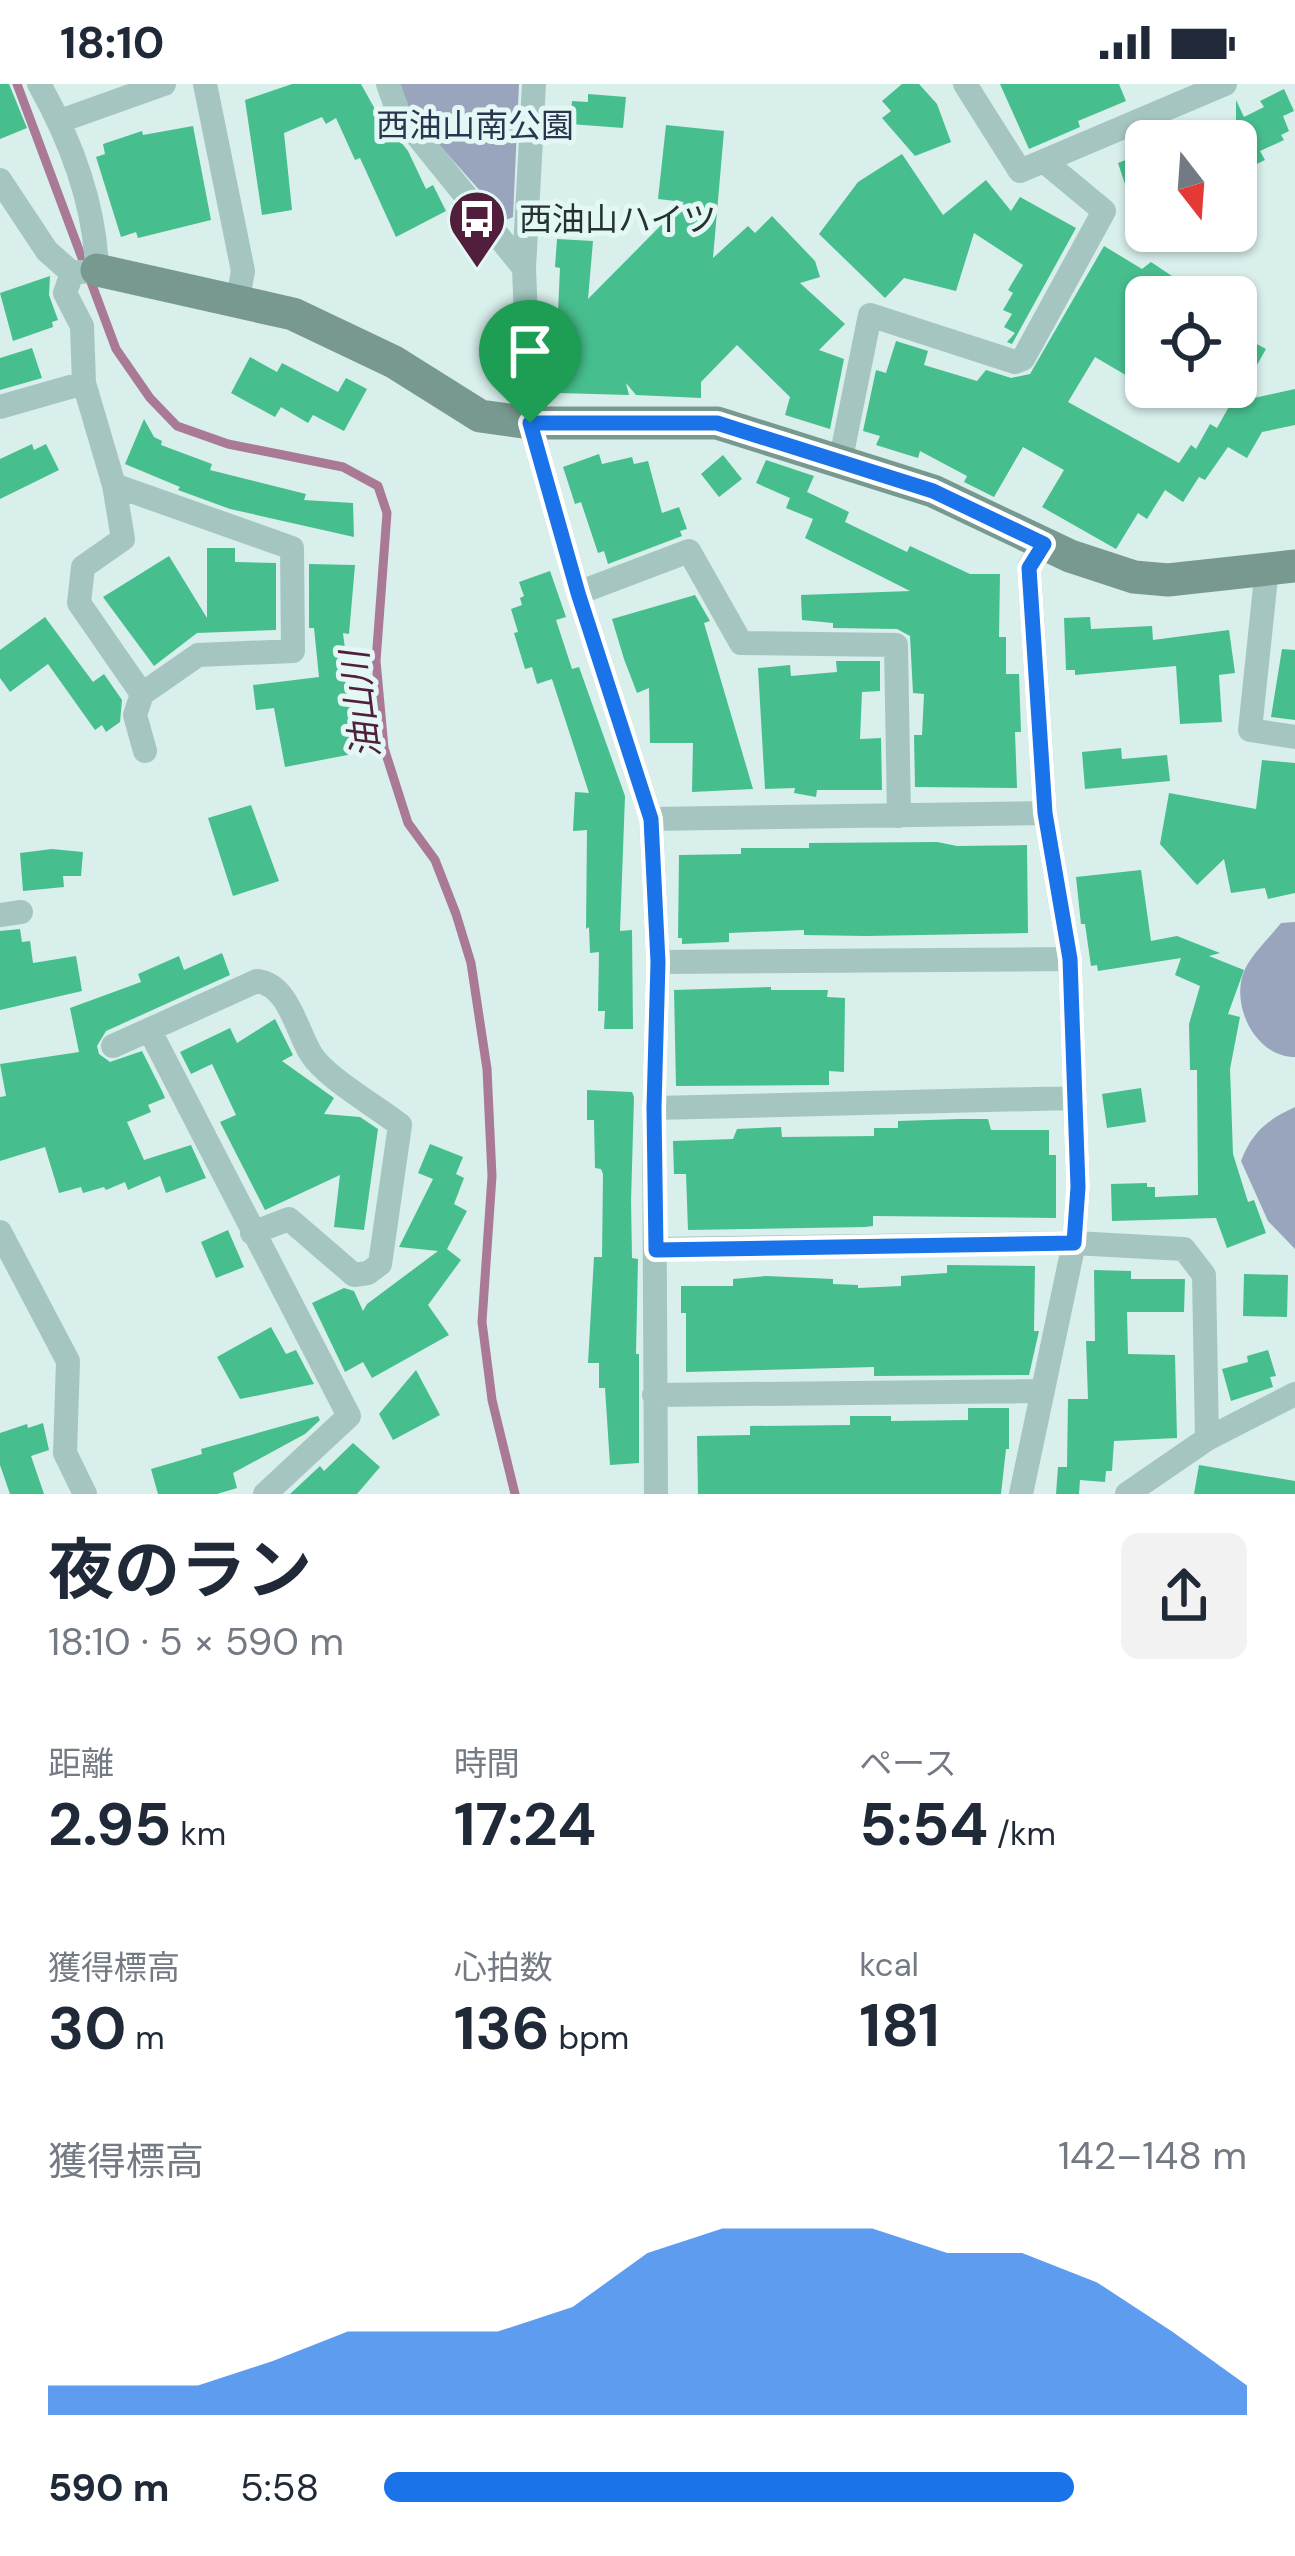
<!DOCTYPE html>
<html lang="ja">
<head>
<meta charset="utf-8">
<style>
	:root { --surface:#fff; --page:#f2f2f3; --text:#1f2937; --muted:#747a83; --accent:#1a73e8 }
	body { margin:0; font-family:"DM Sans","Noto Sans JP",sans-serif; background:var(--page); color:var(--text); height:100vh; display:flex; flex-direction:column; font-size:45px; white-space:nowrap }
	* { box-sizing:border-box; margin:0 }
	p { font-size:39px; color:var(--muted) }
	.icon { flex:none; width:66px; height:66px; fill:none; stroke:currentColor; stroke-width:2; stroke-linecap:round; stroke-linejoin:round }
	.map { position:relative; height:1410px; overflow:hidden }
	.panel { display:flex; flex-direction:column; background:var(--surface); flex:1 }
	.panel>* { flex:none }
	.needle { width:78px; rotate:163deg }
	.buttons { position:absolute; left:1125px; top:36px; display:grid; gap:24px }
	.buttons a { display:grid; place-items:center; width:132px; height:132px; border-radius:18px; background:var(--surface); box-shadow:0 3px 9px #0004; font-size:60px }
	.pin { position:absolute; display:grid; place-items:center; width:102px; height:102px; color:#fff; margin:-123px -51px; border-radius:50% 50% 50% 0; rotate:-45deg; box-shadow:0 0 12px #0007 }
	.pin .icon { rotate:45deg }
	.round { display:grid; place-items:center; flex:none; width:126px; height:126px; border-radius:18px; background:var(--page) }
	.overview { display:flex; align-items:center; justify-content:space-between; height:204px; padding:0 48px }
	h1 { font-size:66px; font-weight:700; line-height:90px }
	.stats { display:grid; grid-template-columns:repeat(3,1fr); gap:18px; height:204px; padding:12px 48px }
	.stats div { display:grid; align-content:center }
	.stats b { font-size:60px; font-weight:700 }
	.stats small { font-size:33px; font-weight:400 }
	.stats p { font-size:33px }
	.chart { height:336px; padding:24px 48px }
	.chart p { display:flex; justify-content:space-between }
	.chart svg { width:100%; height:216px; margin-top:12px; fill:var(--accent); opacity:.7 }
	ul { padding:0 48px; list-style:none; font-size:39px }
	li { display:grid; grid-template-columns:192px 144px 1fr; align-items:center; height:90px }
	li i { height:30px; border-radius:15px; background:var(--accent) }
	.status { display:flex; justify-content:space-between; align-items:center; height:84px; padding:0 60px; background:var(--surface); direction:ltr }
	.status svg { height:33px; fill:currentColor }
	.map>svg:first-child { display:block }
</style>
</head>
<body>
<div class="status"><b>18:10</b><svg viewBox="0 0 49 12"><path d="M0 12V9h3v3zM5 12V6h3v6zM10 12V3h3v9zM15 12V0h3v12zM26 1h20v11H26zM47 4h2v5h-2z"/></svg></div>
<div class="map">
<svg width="1295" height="1410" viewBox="0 0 1295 1410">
	<rect width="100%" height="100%" fill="#d8efec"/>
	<path fill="#99a4bd" d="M399,0H519L513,133L506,136L403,20Z
		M1295,838V973C1255,973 1229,920 1245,885C1253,869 1270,853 1281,839Z
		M1295,1023V1165L1268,1137L1241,1077C1252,1048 1267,1036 1295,1023Z"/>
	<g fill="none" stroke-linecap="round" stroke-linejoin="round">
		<path stroke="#aa7996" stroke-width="9" d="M17,0L116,265L150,314L177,342L228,360L343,383L378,402L387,429L376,577L384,664L408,739L435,776L456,830L471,879L487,985L492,1092L482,1238L492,1316L515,1410"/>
	</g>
	<path fill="#47be8e" d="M0,0H9L27,44L0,55Z
		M292,0H361L386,45L389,43L408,67L426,105L433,101L446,127L396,153L360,74L355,76L336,34L326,40L322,33L284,49L292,126L262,131L245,16Z
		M902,0H919L937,20L951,58L915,72L882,34L891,27L882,17Z
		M1000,0H1119L1126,17L1078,37L1080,43L1029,65Z
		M1284,5L1294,27L1283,32L1289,47L1281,51L1284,56L1260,67L1265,76L1236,90V57H1193L1236,37V16L1244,33L1264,23L1260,17Z
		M588,10L626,13L623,44L570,40L572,17L588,18Z
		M666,41L724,47L713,174L748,142L755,149L772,132L815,177L820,193L800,199L845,240L819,266L844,275L830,345L785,331L790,313L737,261L701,298V314L636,311L626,299L629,311L558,309L563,249H557L560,184L555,183L557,155L593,157L588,215L684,118L658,115Z
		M193,42L211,136L138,154L136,148L121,153L96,73L105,70L103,60L142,47L143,51Z
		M1146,68V114L1125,100L1118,79Z
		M902,70L943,131L986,96L1011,127L1020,113L1076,144L1012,260L1007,258L1015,249L1004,243L1012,230L1003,226L1013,209L1008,206L1023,181L974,149L956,207L904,194L885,214L819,150L858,98Z
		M1104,162L1142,185L1151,178L1172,192L1157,213H1146V303L1095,273L1068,318L1179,379L1191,361L1196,365L1210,340L1217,344L1231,319L1236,318V249L1266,265L1236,318L1295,305V341L1262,348L1247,374L1228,363L1205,396L1199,393L1183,418L1165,406L1147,435L1138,429L1116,465L1042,423L1064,386L1023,363L994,413L964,398L967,392L920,367L918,374L876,361L880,352L863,347L876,286L886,289L896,257L928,267L924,281L977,297L986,286L1011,294L1030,290Z
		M50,192L49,211L58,236L52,238L53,243L13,257L0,209Z
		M32,264L42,294L0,306V274Z
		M250,273L277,288L282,279L338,308L346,294L367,305L344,347L313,331L308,339L281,323L275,333L231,309Z
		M144,335L154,353L162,357L161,361L212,380L210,386L306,410L304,416L353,419L354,453L230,425L178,406L180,403L125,380Z
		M32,360L34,366L46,360L59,386L0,415V375Z
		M599,370L602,380L632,373L634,380L648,377L662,429L679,423L687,445L680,447L682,452L608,480L604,467L598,469L581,418L575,420L563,383Z
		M723,371L742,395L719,413L701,390Z
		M766,376L814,392L807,408L849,428L845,438L907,468L910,462L970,490H1000L999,553H1006V590H1019L1021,648H1015L1017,704L915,703L914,651H922L924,610L913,609L910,552L897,545L833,544V539L802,536L801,511L910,507L805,454L813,435L786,424L790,414L756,399Z
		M207,464H235V478L276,479V546L197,549L154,582L103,513L169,472L207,534Z
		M309,480L355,481L349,550L343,549L358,669L285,683L274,624L256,626L253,601L319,593L314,544H309Z
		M550,487L566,533L556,536L572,585L579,583L625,712L620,847L632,846L633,945H604L605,927H598L599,868L590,869L589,843L586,845L587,746L573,747L575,708L589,709L552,595L537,600L532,583L525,585L514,549L518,548L511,525L522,521L520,514L524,512L519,498Z
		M695,511L710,537L704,539L753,705L692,708L693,659H650L649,604L637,609L624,575L612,535Z
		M45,533L93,598L104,590L122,616L120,638L106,648L102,641L95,646L48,580L10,608L0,594V566Z
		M1090,533L1091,545L1152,542L1153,556L1229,546L1235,589L1219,591L1222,638L1180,640L1176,582L1075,591V586H1066L1064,534Z
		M1282,565L1295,566V636L1271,633Z
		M836,577H880V607L862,608L860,655L881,654L882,706H817L816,713L794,709L795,704L765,705L758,584L790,581L791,592L837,588Z
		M1121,664L1122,675L1167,671L1170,697L1085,705L1082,668Z
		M1262,676L1295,679V809L1268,815L1265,804L1231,809L1224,775L1197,801L1160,760L1169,709L1256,725Z
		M251,721L279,797L233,812L208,734Z
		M937,758L957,762L1027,761L1028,849L866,852L804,851V846L729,849V858L682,860V854H678L679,771L741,770V764H809V759Z
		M52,765L83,768L81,792H63L64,803L23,807L20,769Z
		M1141,786L1151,857L1177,852L1220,869L1209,872L1244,886L1228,930L1240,933L1230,985L1233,1070L1248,1118L1254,1116L1266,1149L1227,1164L1216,1134L1112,1137L1111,1100L1147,1099V1103H1155V1113L1198,1111L1197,986H1190L1189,940L1200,902L1175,891L1181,874L1098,887L1097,881L1091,882L1085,840H1081L1076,793Z
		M20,845L22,858L30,857L33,879L76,872L82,907L0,926V847Z
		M222,869L230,891L106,947L97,962L99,970L110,978L142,967L163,1009L165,1014L148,1021L151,1028L127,1038L144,1076L191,1061L206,1094L166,1109L160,1092L128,1106L125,1098L106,1106L104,1103L83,1109L81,1103L59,1109L45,1063L0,1077V1013L6,1012L0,980L79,968L70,924L141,898L138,890L179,872L184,886Z
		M771,903V906H828L827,913L845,914L844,988L829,987V1001L676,1002L674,906Z
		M275,935L293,971L282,977L334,1014L324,1030L360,1033L378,1045L364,1146L334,1143L340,1091L265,1126L220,1038L236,1031L212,980L191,990L180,968L230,944L237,959Z
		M1141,1004L1146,1038L1107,1044L1102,1010Z
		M587,1006L632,1008L634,1013L631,1117L632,1174L638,1175L636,1270H639V1379L610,1381L605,1304H599V1279H588L594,1173H602L603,1090L601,1085L595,1084L594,1036H587Z
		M960,1035H988L991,1046H1049V1071H1056V1134L873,1132V1142L865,1143L688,1146L686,1090H674L673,1057L733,1055L737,1045L781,1043L782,1053L874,1052V1044H898V1037Z
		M430,1060L463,1073L456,1090L464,1094L454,1120L467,1127L447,1165L461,1176L428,1221L449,1251L372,1294L363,1278L345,1288L312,1219L344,1204L354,1207L363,1227L367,1220L438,1167L399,1163L433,1095L418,1089Z
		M228,1146L244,1183L216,1194L201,1158Z
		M947,1181L1035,1182L1034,1247H1039L1029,1291L874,1292V1283L686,1288V1229H681V1202H733V1195L766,1192L833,1195V1200L858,1201V1204L901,1202V1192L947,1189Z
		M1094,1186L1131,1187V1195H1185L1184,1228H1127L1128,1270L1175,1271L1177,1354L1114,1357L1112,1387H1106L1105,1398L1080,1396L1079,1410H1056L1058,1383H1067L1068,1315H1088L1086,1257H1095Z
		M1244,1190L1288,1191L1287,1233L1243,1232Z
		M271,1243L286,1270L296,1266L314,1300L240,1315L217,1273Z
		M1268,1266L1276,1292L1270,1293L1273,1303L1231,1317L1222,1285L1248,1278L1247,1272Z
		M416,1286L440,1331L393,1356L379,1330Z
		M968,1324H1009V1365H1006L1001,1410H698L697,1352L750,1351V1342L850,1341V1332H891V1337L968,1336Z
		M318,1332L320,1336L305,1350L233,1389L237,1404L217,1410H158L151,1385L202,1370L201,1365Z
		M43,1339L49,1366L31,1372L44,1410H10L0,1381V1349L27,1340L28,1344Z
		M353,1359L380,1383L357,1410H290L320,1382L324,1387Z
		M1199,1381L1295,1397V1410H1194Z"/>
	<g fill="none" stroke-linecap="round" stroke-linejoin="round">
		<path stroke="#a5c6c0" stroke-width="24" d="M39,0C71,57 95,120 97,186L80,188
			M205,0L243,187L238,214
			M388,0L398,28L524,184
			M534,0L524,184L530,339L578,509L651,735L658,878L654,1024L656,1410
			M965,0L1020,87L1225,0
			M60,37L164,0
			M0,96L47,167L72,189
			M72,189L65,209L82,242L84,299L114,401L123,455L83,483L79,519L142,610
			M0,323L84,299
			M840,379L870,231L1015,278L1023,275L1104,127L1045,78
			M114,401L292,464L293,567L198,571L142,610L135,631L145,667
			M1267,484L1250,646L1295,653
			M578,509L689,467L741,559L896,561L899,732
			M651,735L1045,729
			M0,831L21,828
			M658,878L1070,875
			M150,947L349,1332L265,1410
			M113,962L257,897C289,901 296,946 311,970C326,994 376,1022 400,1041L380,1180L368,1189L354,1191L289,1135L252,1149
			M654,1024L1074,1014
			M0,1148L68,1277L65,1369L85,1410
			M656,1165L1074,1159L1184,1165L1204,1191L1207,1355
			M654,1311L1043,1307
			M1021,1410L1074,1159L1078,1103L1070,875L1045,729L1029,483L1044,461
			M1127,1410L1207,1355L1295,1310"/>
		<path stroke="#779990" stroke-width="33" d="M97,186L293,230L394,278L480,332L530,339H717L933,407L1070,472L1134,493L1168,496L1295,482"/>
	</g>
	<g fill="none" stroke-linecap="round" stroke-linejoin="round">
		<g stroke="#fff" stroke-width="24">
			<path id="route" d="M530,339H717L933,407L1044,460L1029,484L1045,729L1070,875L1078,1103L1074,1159L656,1166L654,1024L658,878L651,735L578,509Z"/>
		</g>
		<use href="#route" stroke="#1a73e8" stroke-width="15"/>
	</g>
	<defs>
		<g id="bus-pin" transform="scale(3)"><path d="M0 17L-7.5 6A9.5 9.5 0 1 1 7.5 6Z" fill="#511e3b" stroke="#e3f7f5"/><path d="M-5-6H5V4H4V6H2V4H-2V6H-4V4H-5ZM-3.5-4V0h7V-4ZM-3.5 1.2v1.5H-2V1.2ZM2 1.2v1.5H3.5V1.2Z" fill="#fff"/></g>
	</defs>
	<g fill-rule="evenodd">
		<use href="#bus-pin" x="477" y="135"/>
	</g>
	<g text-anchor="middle" stroke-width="10" stroke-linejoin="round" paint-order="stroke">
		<g font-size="33" fill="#2b354f" stroke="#e3f7f5">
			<text x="475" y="53">西油山南公園</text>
		</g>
		<g font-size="33" fill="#26322e" stroke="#e3f7f5" text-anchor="start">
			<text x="519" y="147">西油山ハイツ</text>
		</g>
		<g font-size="36" font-style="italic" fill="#511e3b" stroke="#e3f7f5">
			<text transform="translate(360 621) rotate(-97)" y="13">油山川</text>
		</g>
	</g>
</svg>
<div class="buttons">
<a><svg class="needle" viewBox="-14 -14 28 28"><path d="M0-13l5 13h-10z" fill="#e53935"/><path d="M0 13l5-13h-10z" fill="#747a83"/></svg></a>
<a><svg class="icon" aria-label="locate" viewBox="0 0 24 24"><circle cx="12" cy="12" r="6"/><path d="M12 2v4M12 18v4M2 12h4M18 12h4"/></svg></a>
</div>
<div class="pin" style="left:530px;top:339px;background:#1e9e55"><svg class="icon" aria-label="arrive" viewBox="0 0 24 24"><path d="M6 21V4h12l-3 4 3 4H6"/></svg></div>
</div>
<section class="panel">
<div class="overview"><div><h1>夜のラン</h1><p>18:10 · 5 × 590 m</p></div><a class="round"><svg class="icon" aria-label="share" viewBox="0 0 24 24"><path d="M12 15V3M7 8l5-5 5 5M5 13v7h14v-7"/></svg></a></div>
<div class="stats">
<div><p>距離</p><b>2.95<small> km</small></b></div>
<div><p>時間</p><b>17:24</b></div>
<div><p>ペース</p><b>5:54<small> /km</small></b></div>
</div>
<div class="stats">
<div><p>獲得標高</p><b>30<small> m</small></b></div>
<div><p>心拍数</p><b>136<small> bpm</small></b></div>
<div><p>kcal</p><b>181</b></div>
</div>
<div class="chart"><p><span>獲得標高</span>142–148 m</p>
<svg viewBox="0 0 160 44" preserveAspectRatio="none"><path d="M0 44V38L10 38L20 38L30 33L40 27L50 27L60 27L70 22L80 11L90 6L100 6L110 6L120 11L130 11L140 17L150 27L160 38V44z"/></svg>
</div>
<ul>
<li><b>590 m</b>5:58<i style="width:80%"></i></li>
</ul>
</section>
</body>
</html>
